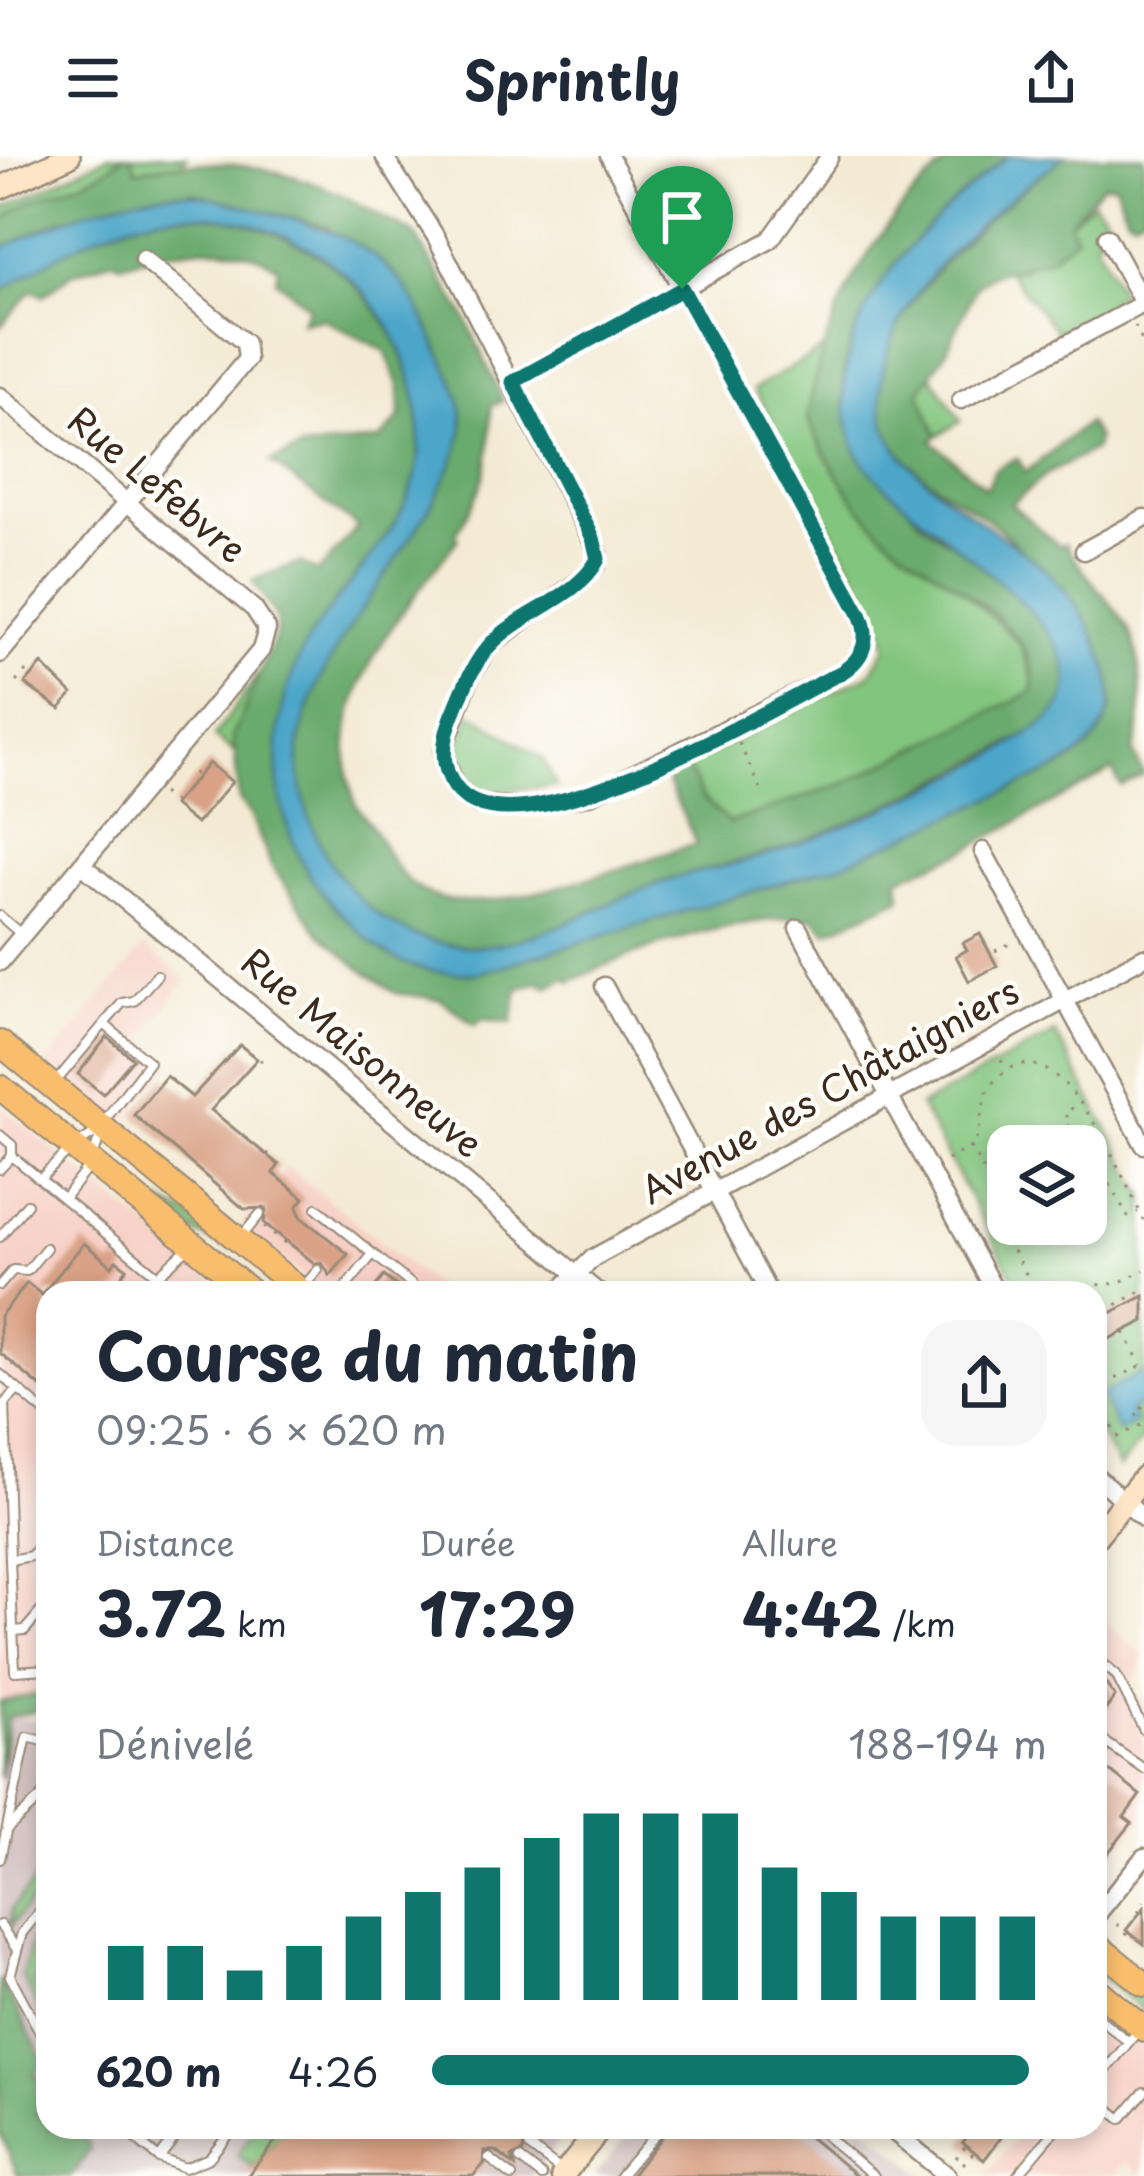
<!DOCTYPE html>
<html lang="fr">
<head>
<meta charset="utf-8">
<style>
	:root { --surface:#fff; --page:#f6f6f7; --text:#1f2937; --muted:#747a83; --accent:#0f766e }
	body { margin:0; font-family:"Playpen Sans",sans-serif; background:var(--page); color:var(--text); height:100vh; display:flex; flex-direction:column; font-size:45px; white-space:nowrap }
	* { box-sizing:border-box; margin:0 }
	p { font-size:39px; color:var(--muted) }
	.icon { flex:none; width:66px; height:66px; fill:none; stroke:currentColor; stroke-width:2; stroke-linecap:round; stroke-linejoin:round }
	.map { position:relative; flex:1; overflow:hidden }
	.side { position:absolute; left:36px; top:1125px; width:1071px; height:858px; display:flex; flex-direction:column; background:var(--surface); border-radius:36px; box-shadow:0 6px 18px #0003 }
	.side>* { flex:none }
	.controls { position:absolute; left:987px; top:969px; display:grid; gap:24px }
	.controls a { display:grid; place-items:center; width:120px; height:120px; border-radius:24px; background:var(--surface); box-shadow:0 6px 18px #0003; font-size:60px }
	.pin { position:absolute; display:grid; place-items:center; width:102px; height:102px; color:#fff; margin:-123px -51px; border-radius:50% 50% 50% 0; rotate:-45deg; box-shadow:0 0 12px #0007 }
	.pin .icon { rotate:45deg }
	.round { display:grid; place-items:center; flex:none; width:126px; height:126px; border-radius:36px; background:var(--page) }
	.head { display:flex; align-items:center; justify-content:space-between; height:204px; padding:0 60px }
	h1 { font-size:66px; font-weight:700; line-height:90px }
	.metrics { display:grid; grid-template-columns:repeat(3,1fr); gap:18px; height:204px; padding:12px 60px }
	.metrics div { display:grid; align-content:center }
	.metrics b { font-size:60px; font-weight:700 }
	.metrics small { font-size:33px; font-weight:400 }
	.metrics p { font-size:33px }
	.chart { height:336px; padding:24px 60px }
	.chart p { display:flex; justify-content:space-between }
	.chart svg { width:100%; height:216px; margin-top:12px; stroke:var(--accent); stroke-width:6 }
	ul { padding:0 60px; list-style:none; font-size:39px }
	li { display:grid; grid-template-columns:192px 144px 1fr; align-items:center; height:90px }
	li i { height:30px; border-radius:15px; background:var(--accent) }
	header { display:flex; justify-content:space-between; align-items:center; height:156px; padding:0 60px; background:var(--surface); font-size:54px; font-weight:700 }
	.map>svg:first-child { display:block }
</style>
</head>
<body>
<header><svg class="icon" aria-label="menu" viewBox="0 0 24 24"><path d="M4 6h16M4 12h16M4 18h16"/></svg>Sprintly<svg class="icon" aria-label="share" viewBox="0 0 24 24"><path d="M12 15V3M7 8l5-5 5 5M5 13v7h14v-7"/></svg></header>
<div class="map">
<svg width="1144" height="2020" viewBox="0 0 1144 2020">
	<rect width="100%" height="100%" fill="#fdfcf7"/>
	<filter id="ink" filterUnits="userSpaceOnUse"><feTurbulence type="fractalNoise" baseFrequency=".00833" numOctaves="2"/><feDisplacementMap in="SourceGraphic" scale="24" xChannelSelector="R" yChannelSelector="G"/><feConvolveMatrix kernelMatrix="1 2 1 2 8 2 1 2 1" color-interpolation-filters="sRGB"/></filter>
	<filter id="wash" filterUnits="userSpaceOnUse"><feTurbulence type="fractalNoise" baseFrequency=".004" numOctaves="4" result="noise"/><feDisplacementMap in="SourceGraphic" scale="48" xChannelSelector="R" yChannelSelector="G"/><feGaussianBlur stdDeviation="2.7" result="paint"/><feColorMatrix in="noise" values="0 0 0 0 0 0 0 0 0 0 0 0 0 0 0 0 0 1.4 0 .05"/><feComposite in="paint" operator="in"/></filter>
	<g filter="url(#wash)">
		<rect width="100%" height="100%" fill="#f4ead4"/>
		<path fill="#f7d1c7" d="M144,790L186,824L140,886L169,912L120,970L46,908Z
			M0,949L228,1137H48V1536L0,1546Z
			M287,1011L444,1137H324L241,1069Z
			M1095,1458L1144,1498V1508L1127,1532L1144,1546V1661L1095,1722Z
			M1095,1850L1144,1890V2020L1126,2006L1114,2020H985L1025,1971H1095Z"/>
		<path fill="#d2bfc0" d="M8,1560L48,1567V1965L36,1960L44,1926L34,1920L23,1871L0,1823V1622Z
			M63,1971H571L531,2020H71L82,1980Z
			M634,1971H866L926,2020H594Z"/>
		<path fill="#82c57e" stroke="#5e784e" stroke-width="3" fill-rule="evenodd" d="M108,0H187L183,7L135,14L123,0C87,34 39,33 0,66V54Z
			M1093,45L1116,71L1095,84L1120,136L1104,153L1059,178L1007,115L1022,113L1075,80L1069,66Z
			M825,192L808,264L959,431L1020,488L1034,527L1032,536C937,591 834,637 729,667L703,642L686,609L870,518L887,490L875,453L754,233Z
			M931,219L961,265L937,280L919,236Z
			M270,501L233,580L234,596L214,581Z
			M471,557L543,603L556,630L490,635L470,626L457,594Z
			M1055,877L1144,1039V1281L1119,1312L1095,1270V1137H1022L920,950ZM1008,990H1086V1068H1008Z
			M159,1044L195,1063L233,1093L197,1078Z
			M48,1708V1723L9,1772L12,1753Z
			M48,1764C48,1789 33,1806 34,1831L48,1838V1871L22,1820L32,1785Z
			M1095,1802L1144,1841V1856L1095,1816Z
			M257,1971H287L254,2011L237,1999Z"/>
		<path fill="#69aa6d" stroke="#526a46" stroke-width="3" d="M123,0L132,1L136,14C206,0 273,8 338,37C365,49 385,67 413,76L464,158L503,245L491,250C491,307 487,328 456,377L458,383C403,456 321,542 354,643C358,656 371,668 378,681C395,712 410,738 449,744C512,755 634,706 697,688L664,619L686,609L703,642L729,667L840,629L1032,536C1048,472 924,414 886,379C850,346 829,307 808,264C819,165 877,61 956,0H1008C945,50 814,169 850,262C859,286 900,343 918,362C938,383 970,395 993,413C1025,437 1099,511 1063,552C1044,574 1011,586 986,600C919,635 847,671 775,695C740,707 703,713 668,724C604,744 535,793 468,791C376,789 299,698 298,609C297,491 437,389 463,268L328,71L191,36L62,63L0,93V66C47,26 84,37 123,0Z
			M1065,0H1144V56L1135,63L1127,60L1115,28H1103L1069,66L1076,81L1048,103L993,118L977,129L944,200L919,236L937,280L932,285L986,332L995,313L1017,302L1026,316L1087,267L1097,282L1095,293L1047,318L1011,348L1058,389L1065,388C1083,418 1108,441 1127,470C1144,500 1144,566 1133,596L1144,619L1121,630L1112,614L961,697L899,722L901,742L827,776L812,761C734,762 639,791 570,826L567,821L547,831L540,825L518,833L512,867L483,863L475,869L440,843L396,837L361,813L320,778L271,709L250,658L239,644L233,580L277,475L276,461L252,424L300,407L318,416L358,371L270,306L300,293L380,284L400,261L399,229L385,195L323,163L301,166L309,151L276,124L278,111C229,78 174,95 120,108L112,104L71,118L43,140L32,134L0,171V136C51,102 117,59 182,59C316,59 428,164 419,300C414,368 346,422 313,477C300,500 291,529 283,554C276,575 293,611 299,633C307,666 311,707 325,739C330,749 341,757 349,765C386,804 424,819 478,817L840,709L1055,614C1086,598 1099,584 1112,551C1082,500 1056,438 1019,392C987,352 929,336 898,293C824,187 993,54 1065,0Z
			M48,1536V1553L8,1561L0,1622V1546Z
			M0,1823L45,1907L34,1919L44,1926L37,1959L48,1965V1971H63L88,1986L90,1994L71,2020H18L0,1977Z"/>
		<path fill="#4ba6c9" stroke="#436874" stroke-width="3" d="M1008,0H1065C989,56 858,156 885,266C899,324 1002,373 1045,413C1073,439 1096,476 1107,512C1122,561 1096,592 1055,614L840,709L478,817C404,820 380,799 331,747C264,675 262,557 313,476C348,423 415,365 419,299C427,161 318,58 181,59C117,59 51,102 0,136V93C52,68 102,45 160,38C191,34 219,43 249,51C337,74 393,89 432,179C443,205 463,236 463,265C463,286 452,308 443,327C404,409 290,521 299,614C307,701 371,784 463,790C528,795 600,748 661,727C689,716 720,712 749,704C825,682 983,613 1046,566C1144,484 882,361 855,292C808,171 925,67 1008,0Z
			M1144,1215V1246L1130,1254L1136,1267L1119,1276L1100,1239Z"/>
		<g id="blocks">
			<path fill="#d9a185" d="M42,508L72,538L60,553L25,528Z
				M209,607L232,626L196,668L173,649Z
				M980,778L997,810L969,825L956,800L967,794L963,787Z
				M107,881L133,903L103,938L78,918Z
				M240,889L257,903L211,954L279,1009L273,1017L304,1042L297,1051L301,1061L348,1098L330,1120L322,1107H314L264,1067L266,1052L244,1053L134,959L166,920L192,941Z
				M84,1087L112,1110L116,1104L127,1112L122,1119L127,1123L115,1137H43Z
				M384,1120L405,1137H370Z
				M27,1127L48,1144V1237L0,1197V1160Z
				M1144,1140V1165L1095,1190V1165Z
				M1095,1513L1115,1541L1103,1557L1095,1549Z
				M1100,1616H1111L1140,1639L1124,1661L1132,1667L1095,1713V1622Z
				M1144,1752V1788L1126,1774Z
				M287,1971H552L539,1987L524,1985L523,1996L512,2001L515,2010L496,1995H485L484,2008L473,2020H247Z
				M669,1971H797L857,2020H631Z
				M975,1971H1009L984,2004L963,1986Z"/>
		</g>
	</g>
	<g filter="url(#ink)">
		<use href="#blocks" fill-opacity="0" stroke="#988a79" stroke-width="3"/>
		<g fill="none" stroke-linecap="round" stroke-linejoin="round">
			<g stroke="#988a79" stroke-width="12">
				<path id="lane" d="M0,760L22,779
					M104,868L122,847L134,845L157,819
					M54,928L104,868L149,906L104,965
					M0,979L12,989V1000L154,1117L151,1137
					M0,1013L12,1000
					M41,1022L73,991L102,972L92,1006L65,1041
					M317,1052L373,1098L341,1137
					M243,1079L260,1058
					M0,1081L27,1048
					M373,1098L412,1129
					M0,1129L13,1114L27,1115L46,1092
					M303,1131L318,1114
					M175,1137L156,1121L189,1091
					M0,1218L48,1259
					M18,1234L5,1247L10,1404L31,1400L48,1377
					M10,1404L15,1515L48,1513
					M14,1475L25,1474L48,1447
					M1095,1502L1116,1519L1144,1574
					M1095,1579L1144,1613
					M8,1672L48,1635
					M0,1703L27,1581L48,1586
					M48,1745L22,1777L10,1820L48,1891
					M0,1769L15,1791
					M1095,1859L1129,1886
					M1095,1927L1137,1876
					M1095,1942L1121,1963L1144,1936
					M121,1971L159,2002L185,2012L209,2002L234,1971
					M815,1971L874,2020
					M530,1991L562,2015
					M159,2002L183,1971
					M489,2002L512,2020
					M520,2003L542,2020
					M620,2020L661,1971
					M1017,2020L1058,1971"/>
			</g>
			<g stroke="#988a79" stroke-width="21">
				<path id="street" d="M384,0L436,81L598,396L597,408L586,420L490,489L471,519L443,595L455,631L476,648L523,651L588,640L842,516C865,502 871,483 860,458L609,0
					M1107,81L1144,149
					M513,226L770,84L830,0
					M0,240L254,453L267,473L261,494L0,806
					M961,244L1144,147
					M1084,395L1144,362
					M0,498L247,203L245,187L143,103
					M983,695L1144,989
					M82,709L599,1137
					M798,772L996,1137
					M604,830L769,1137
					M557,1137L593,1102L1144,801
					M1095,1319L1144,1363
					M1095,1761L1144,1701
					M888,1971L948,2020"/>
			</g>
			<g stroke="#988a79" stroke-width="26">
				<path id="secondary" d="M0,32L69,0
					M1095,1382L1144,1321
					M562,2020L602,1971"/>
			</g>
			<g stroke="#988a79" stroke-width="28">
				<path id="primary" d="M0,887L303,1137
					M0,931L252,1137
					M1095,1788L1144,1828
					M1095,1832L1144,1873"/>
			</g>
			<path stroke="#988a79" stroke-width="3" stroke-dasharray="3 9" stroke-linecap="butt" d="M1135,170L1144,189
				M16,526L27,514L33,518
				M739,587L764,640
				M190,630L197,611
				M162,637L175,647
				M995,795L1015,785
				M250,897L262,905
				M1001,904L1006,914
				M1095,979L1086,984L1128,1061L1138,1056
				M1037,990L1071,968L1065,956L1080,948
				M970,991L1000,1041L1002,1072L988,1079
				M267,999L271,994
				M947,1004L974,989C983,969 980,942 992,928C1056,850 1122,1023 1144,1064
				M989,1017L1008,1005
				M264,1070L286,1088
				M1001,1074L1037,1137
				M1090,1137L1097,1129L1118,1127L1144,1114
				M1095,1160L1144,1134
				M1124,1176L1141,1209
				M1095,1234L1144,1208
				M1095,1238L1117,1281L1141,1269L1135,1256L1144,1251
				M1095,1558L1099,1553
				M1095,1622L1109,1605
				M1138,1756L1144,1745
				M1117,1768L1128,1779
				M956,2002L966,1989
				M963,2008L974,1996"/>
			<use href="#lane" stroke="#fff" stroke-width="8"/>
			<use href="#street" stroke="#fff" stroke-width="16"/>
			<use href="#secondary" stroke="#fde5c5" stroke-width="21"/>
			<use href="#primary" stroke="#f9be6d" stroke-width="24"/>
		</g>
	</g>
	<g fill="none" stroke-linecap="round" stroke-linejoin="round" filter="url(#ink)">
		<g stroke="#fff" stroke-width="24">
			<path id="route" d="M682,133L860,458C871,483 864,502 842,516C775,549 513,709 455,631C439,609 443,584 452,561C462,537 473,506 491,488C521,456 578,442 598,403L593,382L513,226Z"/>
		</g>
		<use href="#route" stroke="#0f766e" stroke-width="15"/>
	</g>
	<g text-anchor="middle" stroke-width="9" stroke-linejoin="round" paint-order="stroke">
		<g font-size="36" fill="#3b2a1e" stroke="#fdfcf7">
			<text transform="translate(157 329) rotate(40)" y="13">Rue Lefebvre</text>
			<text transform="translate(362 897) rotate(40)" y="13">Rue Maisonneuve</text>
			<text transform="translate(830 935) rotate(-29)" y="13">Avenue des Châtaigniers</text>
		</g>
	</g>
</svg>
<div class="controls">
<a><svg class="icon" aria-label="layers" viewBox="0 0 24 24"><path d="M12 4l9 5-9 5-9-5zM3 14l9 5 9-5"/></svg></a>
</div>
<div class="pin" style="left:682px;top:133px;background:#1e9e55"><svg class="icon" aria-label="arrive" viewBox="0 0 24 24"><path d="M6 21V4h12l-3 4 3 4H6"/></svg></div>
<section class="side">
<div class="head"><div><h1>Course du matin</h1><p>09:25 · 6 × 620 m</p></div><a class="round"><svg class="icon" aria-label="share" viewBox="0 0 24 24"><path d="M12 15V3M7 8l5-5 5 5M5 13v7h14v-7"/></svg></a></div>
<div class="metrics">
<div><p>Distance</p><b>3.72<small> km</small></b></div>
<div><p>Durée</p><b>17:29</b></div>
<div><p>Allure</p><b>4:42<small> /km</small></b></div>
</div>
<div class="chart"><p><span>Dénivelé</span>188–194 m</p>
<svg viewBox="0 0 160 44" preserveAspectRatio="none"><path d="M5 44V33M15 44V33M25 44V38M35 44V33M45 44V27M55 44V22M65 44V17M75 44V11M85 44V6M95 44V6M105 44V6M115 44V17M125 44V22M135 44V27M145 44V27M155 44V27"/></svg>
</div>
<ul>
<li><b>620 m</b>4:26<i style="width:97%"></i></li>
</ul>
</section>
</div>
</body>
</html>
